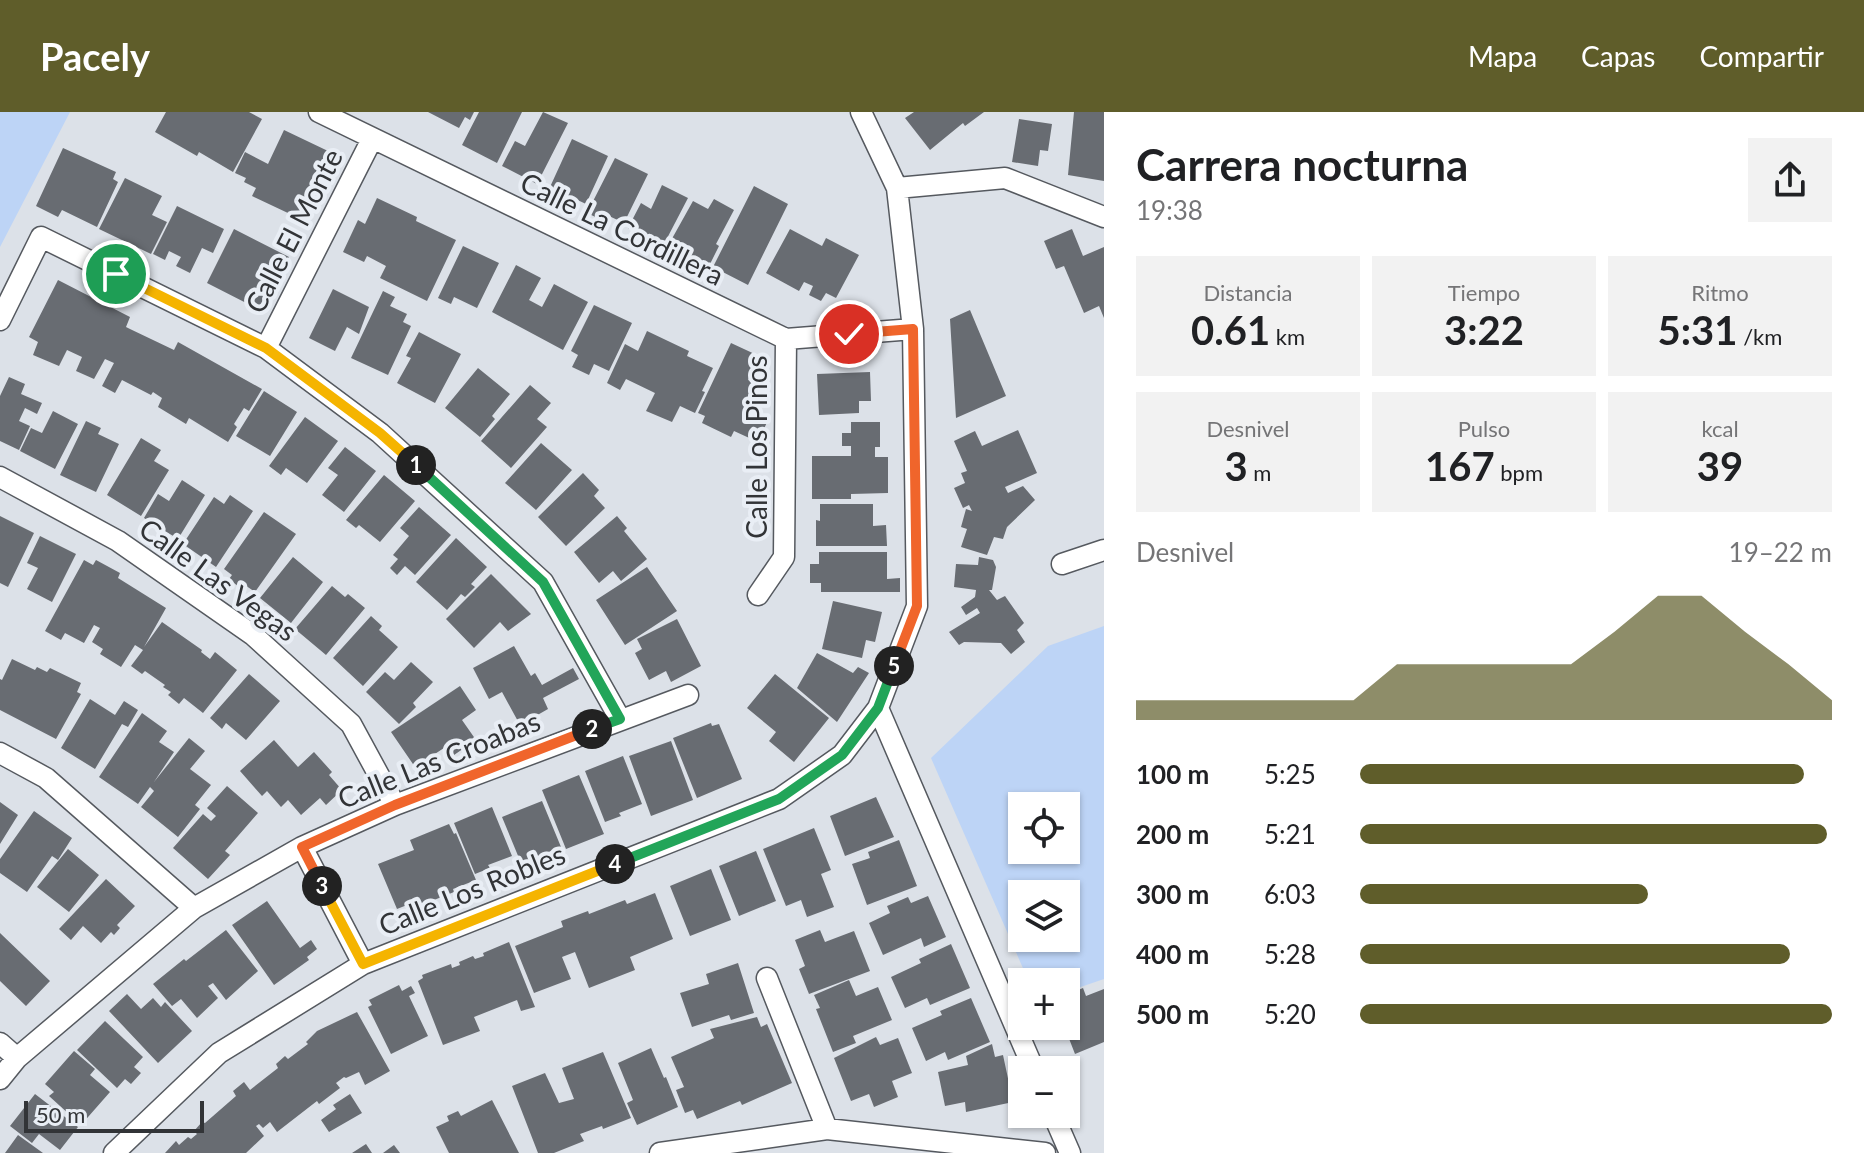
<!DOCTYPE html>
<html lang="es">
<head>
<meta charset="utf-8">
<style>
	:root { --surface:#fff; --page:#f2f2f2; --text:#202124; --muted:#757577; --accent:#5f5d2a }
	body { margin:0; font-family:Lato,sans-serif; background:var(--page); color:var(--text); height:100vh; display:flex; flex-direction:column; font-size:30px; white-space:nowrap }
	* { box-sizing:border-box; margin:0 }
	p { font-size:26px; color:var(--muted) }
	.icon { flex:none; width:44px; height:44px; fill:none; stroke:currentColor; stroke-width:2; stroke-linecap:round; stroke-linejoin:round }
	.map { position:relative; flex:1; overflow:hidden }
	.details { display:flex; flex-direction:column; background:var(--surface); width:760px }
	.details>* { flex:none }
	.tools { position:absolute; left:1008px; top:680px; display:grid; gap:16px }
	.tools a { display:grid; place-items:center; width:72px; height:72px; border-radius:0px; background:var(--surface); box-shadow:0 2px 6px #0004; font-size:40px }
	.scale { position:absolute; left:24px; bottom:20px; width:180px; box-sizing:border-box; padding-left:8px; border:4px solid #323437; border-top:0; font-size:22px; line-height:28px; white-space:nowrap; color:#323437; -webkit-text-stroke:6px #e9eef5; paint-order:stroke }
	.pin { position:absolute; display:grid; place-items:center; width:68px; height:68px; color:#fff; margin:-34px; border:4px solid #fff; border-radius:50%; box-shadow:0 2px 8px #0007 }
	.km { position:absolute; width:40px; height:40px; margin:-20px; border-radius:50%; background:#222; color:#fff; font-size:22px; line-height:40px; text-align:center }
	.round { display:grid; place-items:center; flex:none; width:84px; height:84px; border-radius:0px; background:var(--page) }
	.headline { display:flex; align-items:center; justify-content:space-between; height:136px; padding:0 32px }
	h1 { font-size:44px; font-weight:700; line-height:60px }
	.figures { display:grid; grid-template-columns:repeat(3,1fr); gap:12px; height:136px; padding:8px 32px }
	.figures div { display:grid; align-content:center; border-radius:0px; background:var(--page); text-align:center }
	.figures b { font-size:40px; font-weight:700 }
	.figures small { font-size:22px; font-weight:400 }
	.figures p { font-size:22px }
	.chart { height:224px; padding:16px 32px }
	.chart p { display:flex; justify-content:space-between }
	.chart svg { width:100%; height:144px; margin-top:8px; fill:var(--accent); opacity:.7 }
	ul { padding:0 32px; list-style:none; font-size:26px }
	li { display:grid; grid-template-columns:128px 96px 1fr; align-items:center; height:60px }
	li i { height:20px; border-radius:10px; background:var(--accent) }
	header { display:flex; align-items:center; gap:48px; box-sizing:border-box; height:112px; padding:0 40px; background:var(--accent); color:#fff }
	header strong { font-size:38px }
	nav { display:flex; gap:44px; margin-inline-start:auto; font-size:28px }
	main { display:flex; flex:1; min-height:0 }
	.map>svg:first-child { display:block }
</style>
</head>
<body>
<header>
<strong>Pacely</strong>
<nav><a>Mapa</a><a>Capas</a><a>Compartir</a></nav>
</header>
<main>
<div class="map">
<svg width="1104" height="1041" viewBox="0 0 1104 1041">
	<rect width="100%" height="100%" fill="#dce1e8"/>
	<path fill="#bdd4f6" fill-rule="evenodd" d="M0,0H70L0,135Z
		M1104,514V867L1066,880V870H1029L931,646L1048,534ZM1066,694V738H1022V694ZM1066,782V826H1022V782Z"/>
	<path fill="#686c72" d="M166,0H249L262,7L233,60L199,40L197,44L155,20Z
		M428,0H474L470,8L465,5L459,16Z
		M479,0H522L497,51L462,33Z
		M543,0L568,11L537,72L502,54L515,29L525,34Z
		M914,0H984L965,14L963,11L930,38L905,6Z
		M1074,0H1104V69L1068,63Z
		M1019,7L1052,12L1048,39L1040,38L1038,54L1012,50Z
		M284,18L328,39L304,90L314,95L307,110L252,84L256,76L244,70L246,66L235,61L245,40L268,52Z
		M572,27L608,44L586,92L550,75Z
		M63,36L116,60L113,67L118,70L97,115L62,98L58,105L36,94Z
		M615,46L648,62L624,111L609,104L606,110L587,101Z
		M125,66L162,84L152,103L167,110L151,142L99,117Z
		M662,73L688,86L663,134L628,116L641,91L651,97Z
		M754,74L788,92L748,173L713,155Z
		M377,86L417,105L416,109L456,128L427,189L380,166L386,154L367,144L364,150L343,140L358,108L365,112Z
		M714,87L734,98L716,132L719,134L709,154L669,132L693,89L708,97Z
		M177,94L224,117L213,141L202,136L190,161L176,154L181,145L169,139L165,148L153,142Z
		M234,117L289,145L276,170L273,169L258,197L207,171Z
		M790,117L822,134L826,126L859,143L836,186L826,181L821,189L809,183L813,174L804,170L799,179L766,161Z
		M1072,117L1083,144L1104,135V206L1099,194L1084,201L1064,154L1056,157L1044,129Z
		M463,134L499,151L477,196L454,185L451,192L438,186Z
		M516,153L541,166L529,188L542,195L554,172L588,190L563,238L492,200Z
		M58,168L130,205L126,215L130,217L174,238L178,230L262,277L249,299L244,296L234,312L237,315L228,330L189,306L186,312L158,295L162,286L153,280L151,283L122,268L115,281L102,274L114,251L105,247L94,267L76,259L82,245L67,238L59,254L33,243L38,230L29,225Z
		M333,177L369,195L359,222L347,215L335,239L309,226Z
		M383,179L395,185L390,194L407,202L403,210L411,214L388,263L351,246Z
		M594,193L632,211L609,259L594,252L589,263L572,255L578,243L571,239Z
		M970,198L1006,284L956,306L950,207Z
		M647,219L689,239L687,244L713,256L702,279L705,280L695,301L680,294L672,310L646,299L655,281L626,267L620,278L607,271L625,232L638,239Z
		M419,220L461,242L435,291L397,271L411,246L406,244Z
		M731,231L759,244L748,268L757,272L746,297L768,308L758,330L734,319L731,325L702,311L705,304L698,301Z
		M478,256L510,282L492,304L495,307L480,325L445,296Z
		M870,260L871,289H859V301L819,303L817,262Z
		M9,265L25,272L21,282L42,291L37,302L25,296L19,309L30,314L19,338L0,329V284Z
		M530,273L551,291L537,307L547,315L511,356L481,329Z
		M264,279L297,300L270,344L236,324Z
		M53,299L78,312L55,357L20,339L31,316L42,321Z
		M305,305L338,329L307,371L286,356L281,363L269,354Z
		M86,309L101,316L98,322L119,332L96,380L60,363Z
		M851,310H880V335H875V345H888V381L851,382V387H812V344H851V334H842V321H851Z
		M1018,318L1037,361L1005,375L1008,381L1023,374L1035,388L1007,415L1003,427L994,425L987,443L961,435L967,417L961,415L966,397L972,399L969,393L963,396L954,376L965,371L961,361L967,359L954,329L975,319L982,334Z
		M141,326L161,338L154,349L169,358L141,404L107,383Z
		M541,331L572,358L536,398L505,371Z
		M345,335L376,359L344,400L322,383L338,363L328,356Z
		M583,361L599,378L594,384L605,396L566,434L538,405Z
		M384,363L415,389L380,430L359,413L356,416L346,408Z
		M182,368L205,383L178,427L144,406L158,382L169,389Z
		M230,383L253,399L216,455L183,432L214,385L224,392Z
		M820,392H873V414L886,413L887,434H816V408L820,409Z
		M419,395L451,423L415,463L405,454L397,463L390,456L398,447L393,443L409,424L400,416Z
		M264,400L296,422L255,480L242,471L239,475L229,467L232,463L224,457Z
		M0,404L34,421L8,475L0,471Z
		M617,404L627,416L624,419L647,447L621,469L613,459L599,471L574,440Z
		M40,424L76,442L52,490L27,477L38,456L27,451Z
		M456,426L487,455L471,472L475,475L465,485L461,482L447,498L416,470Z
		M819,440H887V467L900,466V480H821V471H810V452H819Z
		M293,445L323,470L291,511L260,486Z
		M979,445L993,448L996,455L992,478H989L997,488L1005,484L1024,511L1017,518L1025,530L1011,542L1001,531L964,530L959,533L949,520L980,501L977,496L966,503L961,495L975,485L976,478L954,475L956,452L978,453Z
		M84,448L93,453L96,448L120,461L118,466L166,496L144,535L162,510L202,538L201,540L210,547L215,540L237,558L203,601L184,586L179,592L168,583L171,580L163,575L165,573L145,559L142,562L131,554L143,538L135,533L121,555L100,542L103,537L92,530L100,516L94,513L84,531L65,521L61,528L45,519Z
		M647,455L677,499L625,533L596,488Z
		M491,462L531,502L508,519L500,510L474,536L446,507Z
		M332,474L345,485L348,482L365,496L326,543L295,517Z
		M833,489L882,500L875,530L866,528L862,546L822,537Z
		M371,504L382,514L379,518L398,535L363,574L333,546Z
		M677,507L701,554L671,570L666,559L649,568L635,541L642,537L637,527Z
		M514,534L531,564L535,561L542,573L573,556L579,567L543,586L548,597L520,613L502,580L489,587L473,556Z
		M817,541L853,561L858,555L869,561L837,610L797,576Z
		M12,547L35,558L37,555L47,560L50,556L81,571L77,580L81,582L56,627L0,598V567L2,568Z
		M411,550L433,570L413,591L416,595L399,612L366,580L385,560L394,568Z
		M249,562L280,589L246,628L226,611L222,617L210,606Z
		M775,562L829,606L794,650L769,629L776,620L747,596Z
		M460,574L476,598L462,608L476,628L454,643L447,634L415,655L391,620Z
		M90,587L115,603L124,589L138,598L128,615L122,612L95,657L61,636Z
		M142,601L167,619L159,630L174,640L154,670L189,626L205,639L190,657L211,673L195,693L200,697L178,725L141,695L154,679L150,675L138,692L99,665Z
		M711,611L712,614L719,612L742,667L697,686L673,626Z
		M274,628L298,655L314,640L332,660L329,663L342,678L326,693L320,686L301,703L288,688L281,695L267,679L262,684L240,659Z
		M671,629L693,688L651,704L629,644Z
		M623,644L642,692L619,701L621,704L605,710L585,659Z
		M579,663L604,722L566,737L542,678Z
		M227,674L258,701L225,739L230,743L208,767L173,736L203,702L211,709L216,704L207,696Z
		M876,685L894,725L845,744L830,704Z
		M542,689L561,735L521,751L502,705Z
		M0,690L18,703L0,732Z
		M492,695L512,744L488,753L490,756L475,762L454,711Z
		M34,699L72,726L58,748L52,744L27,780L0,761V747Z
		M449,712L454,722L456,721L476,768L453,777L454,780L419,794L417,789L397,797L378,752L414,738L410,728Z
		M814,716L831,758L821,762L834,795L807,805L801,788L786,794L763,737Z
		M899,728L917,774L867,793L852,752L870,746L868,740Z
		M68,737L99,763L69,800L37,775Z
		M756,739L776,789L739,804L719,754Z
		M711,757L731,808L690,824L670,774Z
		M106,767L135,794L117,813L120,816L114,823L111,820L101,831L83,814L71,828L59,817Z
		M655,781L673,827L630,845L635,858L589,876L575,840L562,845L571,867L534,881L515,834L563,815L561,809L588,799L589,802L625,788L627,792Z
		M928,784L946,825L924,835L921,826L883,843L869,811L890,801L887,794L908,785L911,791Z
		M267,789L300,836L311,828L317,837L307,845L309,848L274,873L232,813Z
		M226,818L258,859L226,888L213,871L208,874L218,886L197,906L181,887L172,894L153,872L184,847L186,849Z
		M820,818L825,830L854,819L870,859L809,882L799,857L805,854L795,828Z
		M0,821L50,869L26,894L0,869Z
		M509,830L535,895L521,899L517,888L474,905L480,919L443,933L418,869L423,866L422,863L451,852L452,856L460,853L459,850L473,844L475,847L484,844L483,841Z
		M951,832L970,876L930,893L927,886L905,896L891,865L921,851L919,847Z
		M738,851L754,901L731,908L729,903L692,915L680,881L709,872L706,862Z
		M849,868L856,884L878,875L892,908L853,924L856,931L833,940L816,897L820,896L814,883Z
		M399,873L402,879L411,874L415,881L409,884L428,924L391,942L368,895L372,893L369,888Z
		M1083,876L1086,884L1104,877V930L1075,942L1068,924L1060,927L1057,918L1068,914L1066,883Z
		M127,882L141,897L153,886L161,895L165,890L192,919L158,951L109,899Z
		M971,886L990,930L948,948L945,940L926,949L912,916L942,903L940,899Z
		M357,900L390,959L365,973L359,960L346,966L344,965L336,971L340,976L319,992L317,989L277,1020L270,1010L263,1016L259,1012L256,1014L264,1024L246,1041H165L176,1029L179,1033L188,1025L191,1027L197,1022L194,1019L202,1010L205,1011L236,984L233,979L244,970L250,978L278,956L276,952L285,944L288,947L308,932L306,930L317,919Z
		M757,905L761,915L767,912L792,971L742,993L740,989L697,1007L693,998L685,1001L676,978L684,975L671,945L714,926L710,917Z
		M105,909L143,945L134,955L141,961L131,972L125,967L117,976L77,938Z
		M876,925L880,933L898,926L912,961L892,969L898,985L874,995L869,982L851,989L834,946Z
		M992,932L995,945L1003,943L1013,990L966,1000L965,990L945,994L938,960L968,953L966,944Z
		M651,936L664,966L666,965L678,995L637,1013L627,991L633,988L618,951Z
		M74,939L95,957L90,963L110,980L81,1013L49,984L54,980L45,972Z
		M603,940L631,1006L603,1017L602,1014L580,1022L584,1029L554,1041H538L512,974L545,961L559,991L574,987L562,956Z
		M35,982L78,1015L60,1038L39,1022L32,1031L10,1014Z
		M350,982L362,1001L329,1020L321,1008L336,997L333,993Z
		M492,988L519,1041H449L436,1015L449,1009L447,1004L458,999L461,1004Z
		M18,1023L43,1041H5Z
		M366,1032L372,1041H352Z
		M394,1033L400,1041H383Z"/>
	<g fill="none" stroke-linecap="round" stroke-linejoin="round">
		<g stroke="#55595f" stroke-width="23">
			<path id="minor" d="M319,0L786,227L913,217
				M897,76L1005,66L1104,105
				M0,208L41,125L266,236L380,321L543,470L620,607
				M266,236L372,27
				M0,365L118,429L253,523L351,612L395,693
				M1062,452L1104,438
				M758,483L784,445L786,227
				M878,596L1034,958
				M0,641L46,666L194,796
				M302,735L363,852
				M767,866L827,1017
				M0,931L17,946
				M0,967L17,946L194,796L302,735L395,693L688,583
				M1053,1002L1070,1041
				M114,1041L219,941L363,852L779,687L842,643L878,596L917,494L913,217L897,76L861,0
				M660,1041L827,1017L1045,1041"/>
		</g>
		<use href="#minor" stroke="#fff" stroke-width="20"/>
	</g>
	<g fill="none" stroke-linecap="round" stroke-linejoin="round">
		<g stroke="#fff" stroke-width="16">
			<path id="split-1" d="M116,162L266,236L380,321L416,353"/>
		</g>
		<g stroke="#fff" stroke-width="16">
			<path id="split-2" d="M416,353L543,470L620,607L592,617"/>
		</g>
		<g stroke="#fff" stroke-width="16">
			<path id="split-3" d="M322,774L302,735L395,693L592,617"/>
		</g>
		<g stroke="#fff" stroke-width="16">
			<path id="split-4" d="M322,774L363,852L615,752"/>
		</g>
		<g stroke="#fff" stroke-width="16">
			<path id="split-5" d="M615,752L779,687L842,643L878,596L894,554"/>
		</g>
		<g stroke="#fff" stroke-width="16">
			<path id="split-6" d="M849,222L913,217L917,494L894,554"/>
		</g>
		<use href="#split-1" stroke="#f5b400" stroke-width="10"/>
		<use href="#split-2" stroke="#22a559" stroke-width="10"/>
		<use href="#split-3" stroke="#f0652b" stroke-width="10"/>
		<use href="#split-4" stroke="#f5b400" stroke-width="10"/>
		<use href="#split-5" stroke="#22a559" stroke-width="10"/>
		<use href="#split-6" stroke="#f0652b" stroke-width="10"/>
	</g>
	<g text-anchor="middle" stroke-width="8" stroke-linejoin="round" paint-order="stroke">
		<g font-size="28" fill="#323437" stroke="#e9eef5">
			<text transform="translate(622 117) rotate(26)" y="10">Calle La Cordillera</text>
			<text transform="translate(294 119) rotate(-63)" y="10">Calle El Monte</text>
			<text transform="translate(757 335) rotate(-90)" y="10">Calle Los Pinos</text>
			<text transform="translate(218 468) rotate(36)" y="10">Calle Las Vegas</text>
			<text transform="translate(439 648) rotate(-22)" y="10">Calle Las Croabas</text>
			<text transform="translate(472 778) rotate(-22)" y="10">Calle Los Robles</text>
		</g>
	</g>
</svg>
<div class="tools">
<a><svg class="icon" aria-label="locate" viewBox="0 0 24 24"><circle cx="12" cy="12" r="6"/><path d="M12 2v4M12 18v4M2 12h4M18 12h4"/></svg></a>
<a><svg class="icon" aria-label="layers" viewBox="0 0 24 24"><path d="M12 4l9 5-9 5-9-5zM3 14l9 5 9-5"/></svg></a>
<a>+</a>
<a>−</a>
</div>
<div class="scale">50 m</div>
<div class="pin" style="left:116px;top:162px;background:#1e9e55"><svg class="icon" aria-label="arrive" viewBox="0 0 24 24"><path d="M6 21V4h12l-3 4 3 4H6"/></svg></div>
<div class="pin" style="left:849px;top:222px;background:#d93025"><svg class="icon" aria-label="check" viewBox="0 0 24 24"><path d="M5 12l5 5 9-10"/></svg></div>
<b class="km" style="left:416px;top:353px">1</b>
<b class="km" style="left:592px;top:617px">2</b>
<b class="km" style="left:322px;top:774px">3</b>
<b class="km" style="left:615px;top:752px">4</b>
<b class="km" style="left:894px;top:554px">5</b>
</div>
<section class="details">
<div class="headline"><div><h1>Carrera nocturna</h1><p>19:38</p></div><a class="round"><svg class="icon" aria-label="share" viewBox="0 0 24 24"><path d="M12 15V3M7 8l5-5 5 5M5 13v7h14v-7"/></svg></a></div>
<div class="figures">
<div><p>Distancia</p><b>0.61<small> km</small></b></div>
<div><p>Tiempo</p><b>3:22</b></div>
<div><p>Ritmo</p><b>5:31<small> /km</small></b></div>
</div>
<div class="figures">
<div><p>Desnivel</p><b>3<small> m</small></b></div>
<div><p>Pulso</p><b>167<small> bpm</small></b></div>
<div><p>kcal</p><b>39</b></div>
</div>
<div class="chart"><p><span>Desnivel</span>19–22 m</p>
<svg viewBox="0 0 160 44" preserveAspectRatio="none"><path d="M0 44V38L10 38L20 38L30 38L40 38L50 38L60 27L70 27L80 27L90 27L100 27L110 17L120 6L130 6L140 17L150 27L160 38V44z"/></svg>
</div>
<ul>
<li><b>100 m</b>5:25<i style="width:94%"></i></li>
<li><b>200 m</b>5:21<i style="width:99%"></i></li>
<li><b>300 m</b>6:03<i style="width:61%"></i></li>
<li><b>400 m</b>5:28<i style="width:91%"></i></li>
<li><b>500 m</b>5:20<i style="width:100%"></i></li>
</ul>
</section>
</main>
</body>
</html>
